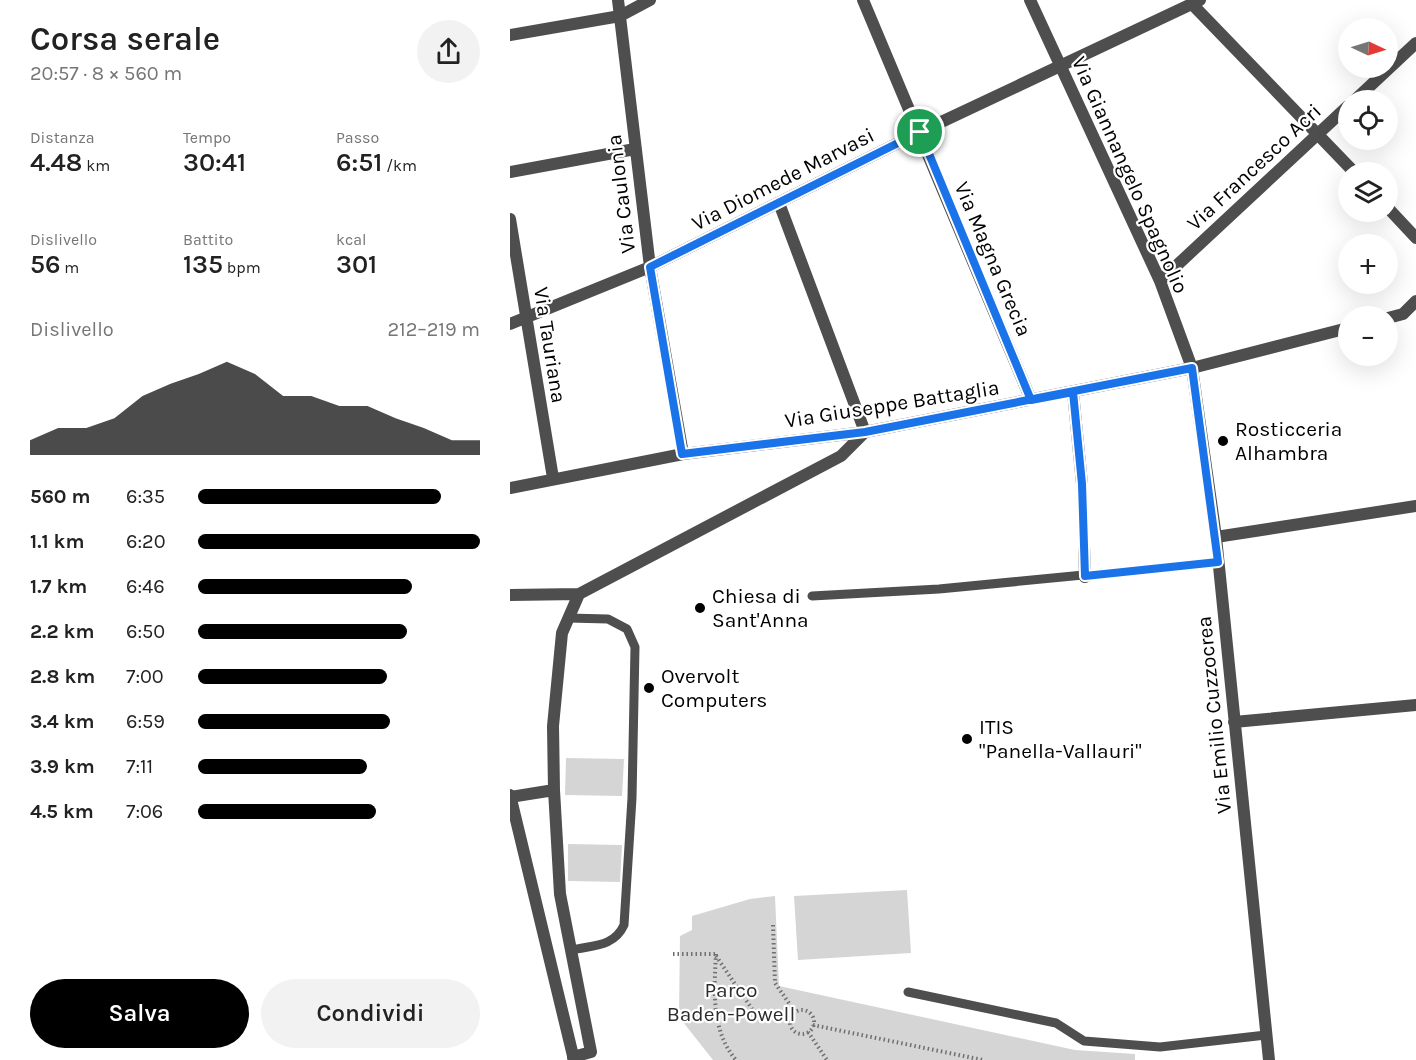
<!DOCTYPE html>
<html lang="it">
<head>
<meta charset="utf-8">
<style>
	:root { --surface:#fff; --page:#f2f2f2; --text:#222; --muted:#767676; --accent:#000 }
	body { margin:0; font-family:Karla,sans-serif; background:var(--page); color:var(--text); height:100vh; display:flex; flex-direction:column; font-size:22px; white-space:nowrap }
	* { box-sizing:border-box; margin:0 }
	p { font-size:20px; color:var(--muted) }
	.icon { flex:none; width:33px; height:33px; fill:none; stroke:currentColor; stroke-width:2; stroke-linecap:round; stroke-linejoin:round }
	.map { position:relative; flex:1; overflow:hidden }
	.panel { display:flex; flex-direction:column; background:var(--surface); width:510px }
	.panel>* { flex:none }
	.needle { width:39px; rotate:94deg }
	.tools { position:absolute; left:828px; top:18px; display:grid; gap:12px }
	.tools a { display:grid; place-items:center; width:60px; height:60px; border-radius:50%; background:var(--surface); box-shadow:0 6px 24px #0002; font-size:30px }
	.pin { position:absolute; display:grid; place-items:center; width:51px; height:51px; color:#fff; margin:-26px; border:3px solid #fff; border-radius:50%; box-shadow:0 2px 6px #0007 }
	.round { display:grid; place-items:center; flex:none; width:63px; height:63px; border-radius:32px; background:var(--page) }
	.headline { display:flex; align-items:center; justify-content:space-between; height:102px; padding:0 30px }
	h1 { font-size:33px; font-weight:600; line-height:45px }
	.metrics { display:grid; grid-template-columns:repeat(3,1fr); gap:9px; height:102px; padding:6px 30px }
	.metrics div { display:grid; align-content:center }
	.metrics b { font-size:26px; font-weight:600 }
	.metrics small { font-size:16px; font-weight:400 }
	.metrics p { font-size:16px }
	.chart { height:168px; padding:12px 30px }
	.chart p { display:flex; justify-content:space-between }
	.chart svg { width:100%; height:108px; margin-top:6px; fill:var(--accent); opacity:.7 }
	.cta { display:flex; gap:12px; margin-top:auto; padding:12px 30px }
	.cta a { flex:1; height:69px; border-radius:36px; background:var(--accent); color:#fff; font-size:24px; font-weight:600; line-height:69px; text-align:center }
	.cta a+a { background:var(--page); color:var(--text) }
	ul { padding:0 30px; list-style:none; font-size:20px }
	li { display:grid; grid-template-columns:96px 72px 1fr; align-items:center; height:45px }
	li i { height:15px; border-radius:8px; background:var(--accent) }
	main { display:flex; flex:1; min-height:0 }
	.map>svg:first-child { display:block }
</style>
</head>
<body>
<main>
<section class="panel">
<div class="headline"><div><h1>Corsa serale</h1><p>20:57 · 8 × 560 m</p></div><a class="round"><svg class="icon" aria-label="share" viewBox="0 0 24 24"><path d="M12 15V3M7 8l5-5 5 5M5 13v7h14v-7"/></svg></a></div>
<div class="metrics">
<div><p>Distanza</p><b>4.48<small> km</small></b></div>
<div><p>Tempo</p><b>30:41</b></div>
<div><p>Passo</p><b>6:51<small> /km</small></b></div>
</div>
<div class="metrics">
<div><p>Dislivello</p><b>56<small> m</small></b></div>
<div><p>Battito</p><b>135<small> bpm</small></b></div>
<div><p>kcal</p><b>301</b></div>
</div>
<div class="chart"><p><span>Dislivello</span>212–219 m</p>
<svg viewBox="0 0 160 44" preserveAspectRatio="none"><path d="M0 44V38L10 33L20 33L30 29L40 20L50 15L60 11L70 6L80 11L90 20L100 20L110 24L120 24L130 29L140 33L150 38L160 38V44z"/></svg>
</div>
<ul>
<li><b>560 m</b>6:35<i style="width:86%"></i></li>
<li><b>1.1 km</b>6:20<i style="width:100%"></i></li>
<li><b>1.7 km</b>6:46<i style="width:76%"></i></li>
<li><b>2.2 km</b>6:50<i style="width:74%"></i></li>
<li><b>2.8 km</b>7:00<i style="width:67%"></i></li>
<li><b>3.4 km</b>6:59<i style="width:68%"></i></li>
<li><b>3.9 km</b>7:11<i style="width:60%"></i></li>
<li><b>4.5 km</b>7:06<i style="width:63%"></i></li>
</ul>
<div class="cta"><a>Salva</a><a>Condividi</a></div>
</section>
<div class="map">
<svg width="906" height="1060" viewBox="0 0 906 1060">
	<rect width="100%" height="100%" fill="#fff"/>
	<path fill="#d5d5d5" d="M56,758L114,759L112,796L55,795Z
		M58,844L112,845L110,882L58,881Z
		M397,890L401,953L288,960L284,896Z
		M265,896L269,986L565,1050L625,1054V1060H203L169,1017L170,936L182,930V916L240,899Z"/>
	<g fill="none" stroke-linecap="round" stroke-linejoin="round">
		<path stroke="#707070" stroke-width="4" stroke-dasharray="1.5 3" stroke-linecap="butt" d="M573,500V531
			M263,925L265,983L285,1012
			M163,954H206
			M206,954C204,990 201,1031 226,1060
			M206,956L242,1009L252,1014L281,1018
			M280 1022a12 12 0 1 1 24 0a12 12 0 1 1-24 0Z
			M303,1025L473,1060
			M298,1032L317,1060"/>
		<path stroke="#4e4e4e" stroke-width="9" d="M302,596L429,589L708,562
			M58,618L98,619L117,629L125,647L122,798L114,925C104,947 83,945 62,950
			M398,992L546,1023L574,1041L650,1047L756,1035"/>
		<path stroke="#4e4e4e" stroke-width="12" d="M574,546L575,577"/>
		<path stroke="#4e4e4e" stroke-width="12" d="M108,0L140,267L173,454
			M353,0L521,400
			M520,0L650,281L682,368L706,537L759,1060
			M682,4L844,172
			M0,35L110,16L140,0
			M845,100L906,43
			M0,172L125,149
			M878,208L906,238
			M0,219L43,478
			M650,281L838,106
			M878,318L893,314L906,301
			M0,324L140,267L410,132L690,0
			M563,392L572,484
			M0,488L173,454L355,432L682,368L838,328
			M706,537L906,506
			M0,595L69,594L331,456L355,432L269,203
			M724,722L906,705
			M0,797L44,790
			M63,1057L81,1052L50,894L44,790L43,726L52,633L69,594"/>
		<path stroke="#4e4e4e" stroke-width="12" d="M0,795L64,1060"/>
	</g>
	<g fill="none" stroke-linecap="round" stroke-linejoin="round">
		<g stroke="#fff" stroke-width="12">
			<path id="route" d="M410,132L140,267L172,454L355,432L682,368L708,562L575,576L572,484L563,392L521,400L410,132"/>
		</g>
		<use href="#route" stroke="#1a73e8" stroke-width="8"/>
	</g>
	<g fill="#000" stroke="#fff" stroke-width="2">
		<circle cx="713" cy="441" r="6"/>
		<circle cx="190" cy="608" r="6"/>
		<circle cx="139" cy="688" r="6"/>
		<circle cx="457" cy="739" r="6"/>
	</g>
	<g text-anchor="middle" stroke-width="4.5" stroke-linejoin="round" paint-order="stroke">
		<g font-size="21" fill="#000" stroke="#fff">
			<text transform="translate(744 167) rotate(-43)" y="7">Via Francesco Acri</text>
			<text transform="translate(620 175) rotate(66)" y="7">Via Giannangelo Spagnolio</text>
			<text transform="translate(273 179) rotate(-27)" y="7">Via Diomede Marvasi</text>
			<text transform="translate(111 194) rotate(-97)" y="7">Via Caulonia</text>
			<text transform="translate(483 259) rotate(67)" y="7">Via Magna Grecia</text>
			<text transform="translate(40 345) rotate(81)" y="7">Via Tauriana</text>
			<text transform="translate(382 404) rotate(-9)" y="7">Via Giuseppe Battaglia</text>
			<text transform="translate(704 715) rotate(-96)" y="7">Via Emilio Cuzzocrea</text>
		</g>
		<g font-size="21" fill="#000" stroke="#fff" text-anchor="start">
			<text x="725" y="436">Rosticceria<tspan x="725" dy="24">Alhambra</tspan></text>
			<text x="202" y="603">Chiesa di<tspan x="202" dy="24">Sant'Anna</tspan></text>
			<text x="151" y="683">Overvolt<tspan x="151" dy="24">Computers</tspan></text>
			<text x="469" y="734">ITIS<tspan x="469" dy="24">"Panella-Vallauri"</tspan></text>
		</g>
		<g font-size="21" fill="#2c2c2c" stroke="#fff">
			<text x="221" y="997">Parco<tspan x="221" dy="24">Baden-Powell</tspan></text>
		</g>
	</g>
</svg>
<div class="tools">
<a><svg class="needle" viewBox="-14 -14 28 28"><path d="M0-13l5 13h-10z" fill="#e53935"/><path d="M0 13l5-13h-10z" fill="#767676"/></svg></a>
<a><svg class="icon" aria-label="locate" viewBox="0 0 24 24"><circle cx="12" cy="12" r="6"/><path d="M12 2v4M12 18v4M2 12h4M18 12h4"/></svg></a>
<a><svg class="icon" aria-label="layers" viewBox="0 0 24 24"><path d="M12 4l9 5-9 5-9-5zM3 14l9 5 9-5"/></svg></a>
<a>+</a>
<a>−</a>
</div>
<div class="pin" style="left:410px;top:132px;background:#1e9e55"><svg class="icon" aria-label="arrive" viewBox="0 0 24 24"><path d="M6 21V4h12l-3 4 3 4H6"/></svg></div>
</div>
</main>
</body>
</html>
